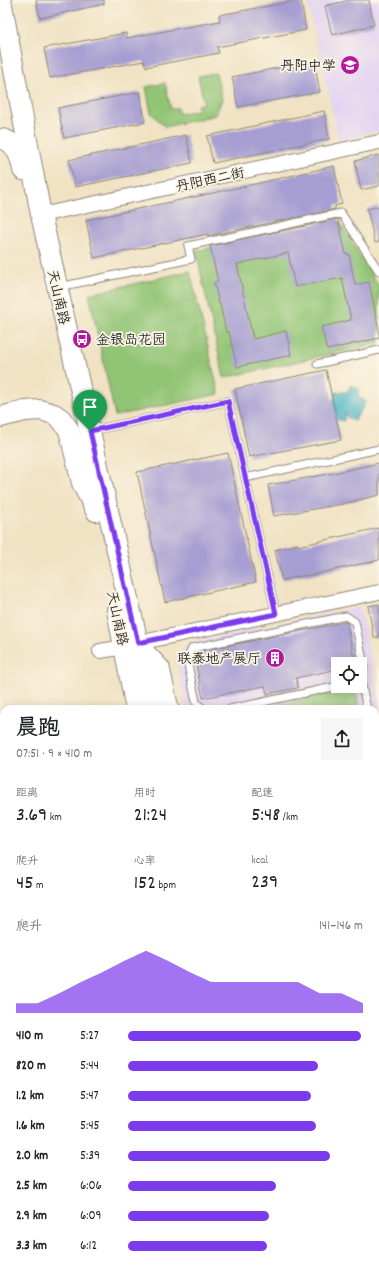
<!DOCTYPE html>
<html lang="zh">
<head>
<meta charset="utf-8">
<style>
	:root { --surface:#fff; --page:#f6f6f6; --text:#202124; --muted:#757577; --accent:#7c3aed }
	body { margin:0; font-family:Dekko,"LXGW WenKai TC",sans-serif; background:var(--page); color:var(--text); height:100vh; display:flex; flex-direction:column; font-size:15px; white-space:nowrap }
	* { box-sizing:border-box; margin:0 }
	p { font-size:13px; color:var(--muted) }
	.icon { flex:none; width:22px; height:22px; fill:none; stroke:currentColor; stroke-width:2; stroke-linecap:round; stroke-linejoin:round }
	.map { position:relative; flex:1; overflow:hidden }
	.details { position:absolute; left:0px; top:705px; width:379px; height:564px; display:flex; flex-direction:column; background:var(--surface); border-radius:12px 12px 0 0; box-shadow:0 2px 10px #0003 }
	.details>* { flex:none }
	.controls { position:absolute; left:331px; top:657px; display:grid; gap:8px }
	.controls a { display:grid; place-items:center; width:36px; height:36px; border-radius:0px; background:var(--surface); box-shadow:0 2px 10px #0003; font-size:20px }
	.pin { position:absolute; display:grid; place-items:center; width:34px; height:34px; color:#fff; margin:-41px -17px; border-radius:50% 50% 50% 0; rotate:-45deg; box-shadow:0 0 4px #0007 }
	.pin .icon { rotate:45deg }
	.round { display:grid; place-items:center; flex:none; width:42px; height:42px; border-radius:0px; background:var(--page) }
	.summary { display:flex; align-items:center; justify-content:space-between; height:68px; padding:0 16px }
	h1 { font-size:22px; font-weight:600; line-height:30px }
	.stats { display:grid; grid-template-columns:repeat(3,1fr); gap:6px; height:68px; padding:4px 16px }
	.stats div { display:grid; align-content:center }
	.stats b { font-size:20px; font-weight:600 }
	.stats small { font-size:11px; font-weight:400 }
	.stats p { font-size:11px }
	.chart { height:112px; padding:8px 16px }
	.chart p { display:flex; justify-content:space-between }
	.chart svg { width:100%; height:72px; margin-top:4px; fill:var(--accent); opacity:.7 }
	ul { padding:0 16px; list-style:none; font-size:13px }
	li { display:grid; grid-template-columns:64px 48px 1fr; align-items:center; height:30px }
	li i { height:10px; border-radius:5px; background:var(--accent) }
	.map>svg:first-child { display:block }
</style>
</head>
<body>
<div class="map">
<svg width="379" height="1269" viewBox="0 0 379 1269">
	<rect width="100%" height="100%" fill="#fcf5e5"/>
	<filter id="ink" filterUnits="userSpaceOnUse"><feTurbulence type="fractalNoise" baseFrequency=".025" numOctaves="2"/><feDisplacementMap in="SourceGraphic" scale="8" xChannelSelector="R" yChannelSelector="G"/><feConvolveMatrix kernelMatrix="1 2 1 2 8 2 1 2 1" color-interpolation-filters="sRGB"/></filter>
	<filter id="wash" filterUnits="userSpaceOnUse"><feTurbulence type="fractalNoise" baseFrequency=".012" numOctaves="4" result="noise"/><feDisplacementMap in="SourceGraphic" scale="16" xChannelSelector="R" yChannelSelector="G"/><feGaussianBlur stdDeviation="0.9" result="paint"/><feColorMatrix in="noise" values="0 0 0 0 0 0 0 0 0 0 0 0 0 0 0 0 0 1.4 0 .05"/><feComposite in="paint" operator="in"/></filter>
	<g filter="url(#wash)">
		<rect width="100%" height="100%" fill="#f0e2c3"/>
		<path fill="#e3d3f2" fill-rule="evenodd" d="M307,0H379V131L339,140Z
			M360,607L379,695V797H375V709H186L176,657L187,646L200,640ZM338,664H360V686H338Z"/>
		<path fill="#c6c0da" d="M0,984H4V1265H375V986H379V1269H0Z"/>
		<path fill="#92c475" stroke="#5e7850" d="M216,73L222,99L216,115L165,127L151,113L146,87L165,83L171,109L178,108L179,114L198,110L197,105L204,103L198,76Z
			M338,220L379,286V343L224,378L196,251Z
			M190,271L219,394L115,416L89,294Z
			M355,688L359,709H260Z
			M375,929H379V986H375Z"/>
		<path fill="#47b3c5" stroke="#396f78" d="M351,385L359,389L358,396L365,401L363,407L354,421L348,418L345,413L344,421L330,418L327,407L335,398L336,392H347Z"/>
		<g id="blocks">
			<path fill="#a69ed2" d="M36,0H104V4L40,18Z
				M301,0L306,30L217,47L219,53L146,67L144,61L50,78L44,48L126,33L127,38L220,21L219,15Z
				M350,0H369L374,25L332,35L325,6Z
				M314,61L320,92L238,107L232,77Z
				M140,92L145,122L64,138L58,108Z
				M324,111L329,139L213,163L207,136Z
				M186,135L192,163L75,187L69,160Z
				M379,155V186L361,190L355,161Z
				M334,166L342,204L335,206V209L208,236V234L94,258L86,220L255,184Z
				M379,206V242L375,243L367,209Z
				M338,219L346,254H349L355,285L369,282L379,330V338L327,350L321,327L351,320L342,278L295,287L288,253L237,264L253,339L286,331L291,355L237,367L229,332H226L220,304H219L214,282H218L210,246Z
				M326,370L341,440L249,457L235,389Z
				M228,453L256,582L165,602L137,472Z
				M379,463V495L342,504L274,516L268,485L334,473Z
				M379,528V560L307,576L306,575L282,580L275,550L298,544V546Z
				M379,604V637L374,638L368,606Z
				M346,622L347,623L355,664H338V669L296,678L298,688L267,694L265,686L203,698L194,655L196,652Z"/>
		</g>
	</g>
	<g filter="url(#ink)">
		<use href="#blocks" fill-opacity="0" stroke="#8e8677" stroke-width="1"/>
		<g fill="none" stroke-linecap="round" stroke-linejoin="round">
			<g stroke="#8e8677" stroke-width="9">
				<path id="service" d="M59,287L191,259L188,246L341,213L379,271
					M317,364L379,350
					M90,431L228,401L276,614
					M245,478L379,449
					M203,709L196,702L187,660L192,648L346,616L355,622L364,665L361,681L367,709
					M230,709L338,686
					M375,747L379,765
					M0,1048L4,1047
					M4,1225L1,1263H4
					M24,1265L64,1269"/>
			</g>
			<g stroke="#8e8677" stroke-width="16">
				<path id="minor" d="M41,215L379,142
					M138,643L379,592
					M100,651L125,647"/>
			</g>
			<g stroke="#8e8677" stroke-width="19">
				<path id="tertiary" d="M138,643L161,668L170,709
					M375,823L379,822"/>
			</g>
			<g stroke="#8e8677" stroke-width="22">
				<path id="secondary" d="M1,0L41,215L153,709
					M0,139C15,139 21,158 23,170
					M0,417L25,411L40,410L54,414L61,419L69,430L82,483L96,511
					M117,610L136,709"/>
			</g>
			<g stroke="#8e8677" stroke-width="24">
				<path id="primary" d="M375,866H379
					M0,893H4
					M375,906L379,907
					M0,933L4,932"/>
			</g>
			<use href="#service" stroke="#fff" stroke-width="7"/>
			<use href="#minor" stroke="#fff" stroke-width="14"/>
			<use href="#tertiary" stroke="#fff" stroke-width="17"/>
			<use href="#secondary" stroke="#fff" stroke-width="20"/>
			<use href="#primary" stroke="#fff" stroke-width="22"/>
		</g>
	</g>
	<g fill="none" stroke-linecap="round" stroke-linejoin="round" filter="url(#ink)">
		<g stroke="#fff" stroke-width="8">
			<path id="route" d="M228,401L276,614L138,643L90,431Z"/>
		</g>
		<use href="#route" stroke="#7c3aed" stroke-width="5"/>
	</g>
	<defs>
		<g id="school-disc" transform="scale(1)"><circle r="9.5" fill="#b5179e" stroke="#fcf5e5"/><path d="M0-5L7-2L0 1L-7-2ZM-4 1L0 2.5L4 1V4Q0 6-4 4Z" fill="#fff"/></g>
		<g id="bus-disc" transform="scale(1)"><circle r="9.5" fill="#b5179e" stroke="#fcf5e5"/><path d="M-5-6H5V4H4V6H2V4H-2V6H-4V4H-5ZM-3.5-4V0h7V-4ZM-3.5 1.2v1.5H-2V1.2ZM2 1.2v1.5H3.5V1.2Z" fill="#fff"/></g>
		<g id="building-disc" transform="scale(1)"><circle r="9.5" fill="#b5179e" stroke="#fcf5e5"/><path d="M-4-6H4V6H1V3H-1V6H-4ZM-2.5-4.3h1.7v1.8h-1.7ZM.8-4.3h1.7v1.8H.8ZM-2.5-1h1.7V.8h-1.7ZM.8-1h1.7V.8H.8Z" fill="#fff"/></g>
	</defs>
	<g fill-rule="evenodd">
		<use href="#school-disc" x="350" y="65"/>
		<use href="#bus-disc" x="82" y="339"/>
		<use href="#building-disc" x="275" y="658"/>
	</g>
	<g text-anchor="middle" stroke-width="3.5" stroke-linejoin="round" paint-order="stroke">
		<g font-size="14" fill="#2b2b2b" stroke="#fcf5e5" text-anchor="end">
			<text x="336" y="70">丹阳中学</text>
			<text x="96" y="344" text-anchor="start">金银岛花园</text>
			<text x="261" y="663">联泰地产展厅</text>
		</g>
		<g font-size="14" fill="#2b2b2b" stroke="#fcf5e5">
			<text transform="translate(210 179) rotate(-12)" y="5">丹阳西二街</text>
			<text transform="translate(59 297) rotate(77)" y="5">天山南路</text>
			<text transform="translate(118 618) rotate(78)" y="5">天山南路</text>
		</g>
	</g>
</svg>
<div class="controls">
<a><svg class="icon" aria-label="locate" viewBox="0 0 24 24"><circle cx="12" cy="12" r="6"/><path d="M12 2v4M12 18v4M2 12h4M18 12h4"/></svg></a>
</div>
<div class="pin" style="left:90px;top:431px;background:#1e9e55"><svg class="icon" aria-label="arrive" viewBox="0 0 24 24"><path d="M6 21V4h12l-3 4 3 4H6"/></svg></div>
<section class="details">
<div class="summary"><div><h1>晨跑</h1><p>07:51 · 9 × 410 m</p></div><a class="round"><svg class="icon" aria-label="share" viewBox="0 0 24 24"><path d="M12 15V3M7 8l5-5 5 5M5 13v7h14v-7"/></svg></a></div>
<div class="stats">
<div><p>距离</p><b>3.69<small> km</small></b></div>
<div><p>用时</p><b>21:24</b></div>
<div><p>配速</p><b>5:48<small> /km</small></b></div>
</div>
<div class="stats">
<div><p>爬升</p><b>45<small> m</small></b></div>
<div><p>心率</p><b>152<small> bpm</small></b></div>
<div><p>kcal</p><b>239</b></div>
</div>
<div class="chart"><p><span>爬升</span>141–146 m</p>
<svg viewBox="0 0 160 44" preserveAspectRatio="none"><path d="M0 44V38L10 38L20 32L30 25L40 19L50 12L60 6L70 12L80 19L90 25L100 25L110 25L120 25L130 25L140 32L150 32L160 38V44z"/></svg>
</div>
<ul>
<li><b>410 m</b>5:27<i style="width:99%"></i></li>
<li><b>820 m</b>5:44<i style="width:81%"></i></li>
<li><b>1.2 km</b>5:47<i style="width:78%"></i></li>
<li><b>1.6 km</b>5:45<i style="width:80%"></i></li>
<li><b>2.0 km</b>5:39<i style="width:86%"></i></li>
<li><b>2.5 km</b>6:06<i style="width:63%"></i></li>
<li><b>2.9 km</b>6:09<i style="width:60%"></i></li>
<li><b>3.3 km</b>6:12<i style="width:59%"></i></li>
</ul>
</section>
</div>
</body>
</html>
